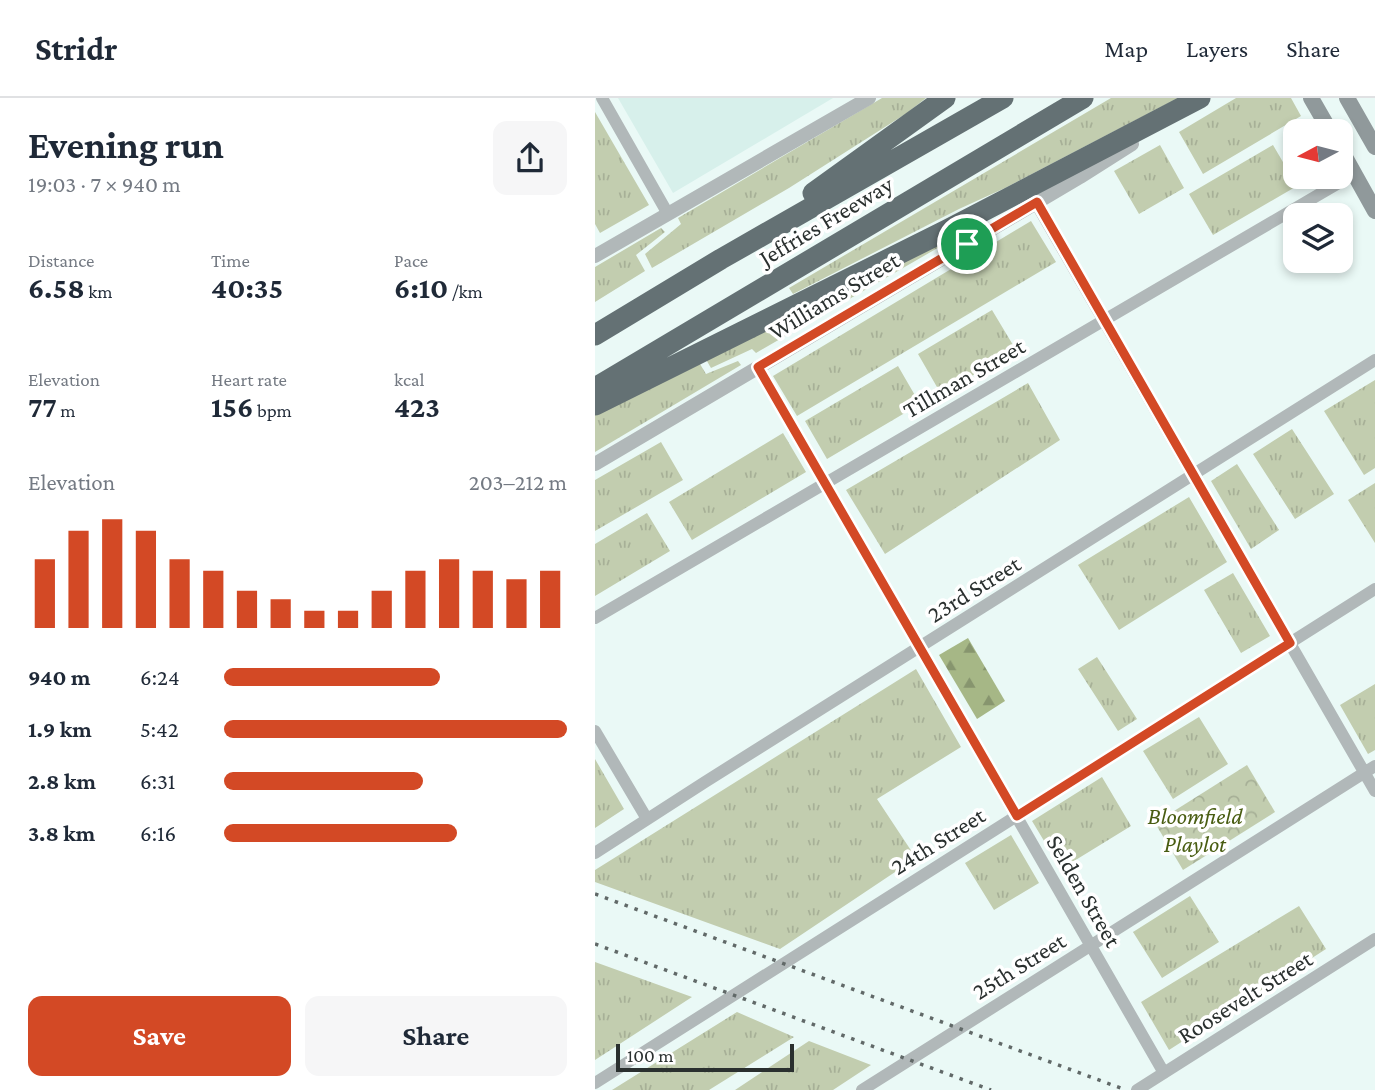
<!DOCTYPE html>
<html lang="en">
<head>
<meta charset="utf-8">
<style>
	:root { --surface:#fff; --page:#f6f6f7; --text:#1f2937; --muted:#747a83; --line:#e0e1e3; --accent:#d34925 }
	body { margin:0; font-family:"Crimson Pro",serif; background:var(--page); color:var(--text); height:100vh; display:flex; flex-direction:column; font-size:26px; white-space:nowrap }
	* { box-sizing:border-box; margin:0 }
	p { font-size:23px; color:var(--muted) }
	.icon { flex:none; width:38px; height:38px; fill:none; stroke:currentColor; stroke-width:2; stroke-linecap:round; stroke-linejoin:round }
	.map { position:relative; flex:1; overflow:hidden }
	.sheet { display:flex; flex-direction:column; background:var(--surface); width:595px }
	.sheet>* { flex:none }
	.needle { width:46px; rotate:263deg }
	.controls { position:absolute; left:688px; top:21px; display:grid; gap:14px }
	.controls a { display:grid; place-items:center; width:70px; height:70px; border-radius:14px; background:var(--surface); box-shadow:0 4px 10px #0003; font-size:35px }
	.scale { position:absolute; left:21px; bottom:18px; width:178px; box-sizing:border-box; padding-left:7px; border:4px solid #2a302f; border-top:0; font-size:19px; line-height:24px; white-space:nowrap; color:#2a302f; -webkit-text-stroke:5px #fff; paint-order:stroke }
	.pin { position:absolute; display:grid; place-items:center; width:60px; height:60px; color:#fff; margin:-30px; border:4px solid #fff; border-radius:50%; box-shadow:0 2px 7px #0007 }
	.round { display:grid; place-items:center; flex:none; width:74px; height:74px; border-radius:14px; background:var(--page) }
	.overview { display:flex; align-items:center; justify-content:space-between; height:119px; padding:0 28px }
	h1 { font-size:38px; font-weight:700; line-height:52px }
	.figures { display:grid; grid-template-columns:repeat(3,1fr); gap:10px; height:119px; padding:7px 28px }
	.figures div { display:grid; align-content:center }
	.figures b { font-size:30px; font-weight:700 }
	.figures small { font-size:19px; font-weight:400 }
	.figures p { font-size:19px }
	.chart { height:196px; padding:14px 28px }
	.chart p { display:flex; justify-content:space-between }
	.chart svg { width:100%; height:126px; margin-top:7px; stroke:var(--accent); stroke-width:6 }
	.action { display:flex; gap:14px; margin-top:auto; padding:14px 28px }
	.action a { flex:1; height:80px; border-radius:14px; background:var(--accent); color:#fff; font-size:28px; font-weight:700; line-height:80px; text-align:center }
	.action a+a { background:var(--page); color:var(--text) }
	ul { padding:0 28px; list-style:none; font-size:23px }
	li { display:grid; grid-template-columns:112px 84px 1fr; align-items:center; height:52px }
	li i { height:18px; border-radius:9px; background:var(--accent) }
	header { display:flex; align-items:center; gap:42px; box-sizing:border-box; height:98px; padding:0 35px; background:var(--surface); border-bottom:2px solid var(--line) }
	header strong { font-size:33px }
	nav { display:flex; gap:38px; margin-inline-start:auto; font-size:24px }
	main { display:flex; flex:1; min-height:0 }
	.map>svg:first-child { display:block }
</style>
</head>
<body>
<header>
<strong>Stridr</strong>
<nav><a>Map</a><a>Layers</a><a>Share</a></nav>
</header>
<main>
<section class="sheet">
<div class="overview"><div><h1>Evening run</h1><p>19:03 · 7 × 940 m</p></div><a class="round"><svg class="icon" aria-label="share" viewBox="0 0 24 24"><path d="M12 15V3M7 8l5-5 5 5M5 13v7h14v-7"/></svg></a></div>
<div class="figures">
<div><p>Distance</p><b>6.58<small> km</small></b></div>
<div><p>Time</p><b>40:35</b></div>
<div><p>Pace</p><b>6:10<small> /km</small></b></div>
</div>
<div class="figures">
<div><p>Elevation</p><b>77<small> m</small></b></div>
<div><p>Heart rate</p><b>156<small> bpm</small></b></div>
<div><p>kcal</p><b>423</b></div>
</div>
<div class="chart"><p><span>Elevation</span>203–212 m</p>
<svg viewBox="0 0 160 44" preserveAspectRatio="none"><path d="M5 44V20M15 44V10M25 44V6M35 44V10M45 44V20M55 44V24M65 44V31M75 44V34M85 44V38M95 44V38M105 44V31M115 44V24M125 44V20M135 44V24M145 44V27M155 44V24"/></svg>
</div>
<ul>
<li><b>940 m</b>6:24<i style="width:63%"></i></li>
<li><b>1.9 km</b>5:42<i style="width:100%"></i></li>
<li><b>2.8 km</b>6:31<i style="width:58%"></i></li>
<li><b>3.8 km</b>6:16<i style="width:68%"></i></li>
</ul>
<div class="action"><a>Save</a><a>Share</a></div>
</section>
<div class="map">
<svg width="780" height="992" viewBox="0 0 780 992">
	<defs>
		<pattern id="grass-tufts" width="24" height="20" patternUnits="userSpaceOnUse" patternTransform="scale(1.75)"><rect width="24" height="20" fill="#c2cdaf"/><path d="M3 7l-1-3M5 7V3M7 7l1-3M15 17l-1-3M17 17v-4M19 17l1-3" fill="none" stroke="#a7b097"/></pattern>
		<pattern id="forest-firs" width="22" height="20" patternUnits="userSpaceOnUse" patternTransform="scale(1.75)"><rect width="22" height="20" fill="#a6b786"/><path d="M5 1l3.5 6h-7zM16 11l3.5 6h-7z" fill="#87956e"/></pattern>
		<pattern id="park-crowns" width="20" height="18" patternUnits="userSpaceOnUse" patternTransform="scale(1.75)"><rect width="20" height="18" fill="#c2cdaf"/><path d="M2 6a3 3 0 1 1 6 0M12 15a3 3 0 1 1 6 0" fill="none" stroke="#a7b097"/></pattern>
	</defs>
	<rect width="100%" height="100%" fill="#eaf9f6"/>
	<path fill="#d7f0eb" d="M23,0H238L78,95Z"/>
	<path fill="url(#grass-tufts)" d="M287,0H331L312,15L194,90L57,170L50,156L86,126L83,120Z
		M516,0H583L410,90L364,111L198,196L194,190Z
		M641,0H696L706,18L608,76L584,34Z
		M0,14L54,107L5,135L0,126Z
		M565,47L589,90L544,116L519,73Z
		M678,47L702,88L618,137L594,96Z
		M474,74L161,255L157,251L116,270L109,258Z
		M436,123L461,164L202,318L178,278Z
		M66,130L70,134L41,157L50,173L0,204V169Z
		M397,212L421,252L346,296L323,256Z
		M102,261L111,276L143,263L146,267L0,354V315Z
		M303,268L325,306L232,361L210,323Z
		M780,282V370L769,377L729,313Z
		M433,285L465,342L290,456L251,392Z
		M697,331L739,396L700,421L658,356Z
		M188,335L211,374L97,442L74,404Z
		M66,344L88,382L0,433V382Z
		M642,366L684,432L656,451L616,383Z
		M780,385V445L753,402Z
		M594,399L632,464L524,532L483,467Z
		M52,415L75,453L0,498V446Z
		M638,475L675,538L646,555L609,492Z
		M502,559L542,621L523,633L483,571Z
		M321,571L366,649L282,701L321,760L185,851L0,784V772Z
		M780,586V652L773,656L745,607Z
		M604,619L633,666L578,701L548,653Z
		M0,661L29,711L0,730Z
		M507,679L536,728L466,771L437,723Z
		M416,737L444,785L399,812L370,765Z
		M595,798L624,844L567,880L538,834Z
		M704,808L731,851L574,952L546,904Z
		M0,864L97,899L0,962Z
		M142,914L199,939L114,992H17Z
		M214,943L276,967L238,992H140Z"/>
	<path fill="url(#forest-firs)" d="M373,540L410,603L382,621L344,557Z"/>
	<path fill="url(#park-crowns)" d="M652,667L680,714L588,772L560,725Z"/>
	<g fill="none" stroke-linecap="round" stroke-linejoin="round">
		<path stroke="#b1b8b9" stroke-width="12" d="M7,0L73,116
			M441,105L780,693
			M163,269L569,975
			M0,520L759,76
			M0,633L52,721
			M0,755L110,684L780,262
			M0,985L780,491
			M267,992L780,668
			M542,992L780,841"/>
		<path stroke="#b1b8b9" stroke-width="14" d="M0,158L274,0
			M0,366L485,79L537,46"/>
		<path stroke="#90999b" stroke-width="16" d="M716,0L735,33
			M752,0L780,49
			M746,52L780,113"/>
		<path stroke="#647174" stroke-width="21" d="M218,95L350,0
			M0,237L126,161L408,0
			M0,290L488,0
			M0,307L354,131L605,0"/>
		<path stroke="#616968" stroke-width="3.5" stroke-dasharray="3.5 7" stroke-linecap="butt" d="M0,796L531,992
			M0,846L396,992"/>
	</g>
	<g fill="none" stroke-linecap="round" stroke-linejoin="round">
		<g stroke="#fff" stroke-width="14">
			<path id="route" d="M442,104L695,545L422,718L163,269Z"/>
		</g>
		<use href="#route" stroke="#d34925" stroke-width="9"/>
	</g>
	<g text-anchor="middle" stroke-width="7" stroke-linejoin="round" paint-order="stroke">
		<g font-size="24" fill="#2a302f" stroke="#fff">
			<text transform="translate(231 123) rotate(-31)" y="8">Jeffries Freeway</text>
			<text transform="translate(239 198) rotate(-31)" y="8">Williams Street</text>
			<text transform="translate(369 280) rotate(-30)" y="8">Tillman Street</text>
			<text transform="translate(379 491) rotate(-32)" y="8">23rd Street</text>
			<text transform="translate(343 743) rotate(-32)" y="8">24th Street</text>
			<text transform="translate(489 793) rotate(60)" y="8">Selden Street</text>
			<text transform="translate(424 868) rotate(-32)" y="8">25th Street</text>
			<text transform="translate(650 899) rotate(-32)" y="8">Roosevelt Street</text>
		</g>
		<g font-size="24" font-style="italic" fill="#495d12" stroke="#fff">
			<text x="600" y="726">Bloomfield<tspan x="600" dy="28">Playlot</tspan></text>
		</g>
	</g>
</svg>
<div class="controls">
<a><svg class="needle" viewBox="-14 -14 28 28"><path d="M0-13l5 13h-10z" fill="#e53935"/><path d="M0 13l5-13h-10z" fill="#747a83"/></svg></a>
<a><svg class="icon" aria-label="layers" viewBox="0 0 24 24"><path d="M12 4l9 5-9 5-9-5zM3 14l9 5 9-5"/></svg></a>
</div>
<div class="scale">100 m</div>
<div class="pin" style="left:372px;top:146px;background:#1e9e55"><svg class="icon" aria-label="arrive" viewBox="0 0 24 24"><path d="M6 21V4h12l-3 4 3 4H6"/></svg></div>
</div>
</main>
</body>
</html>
